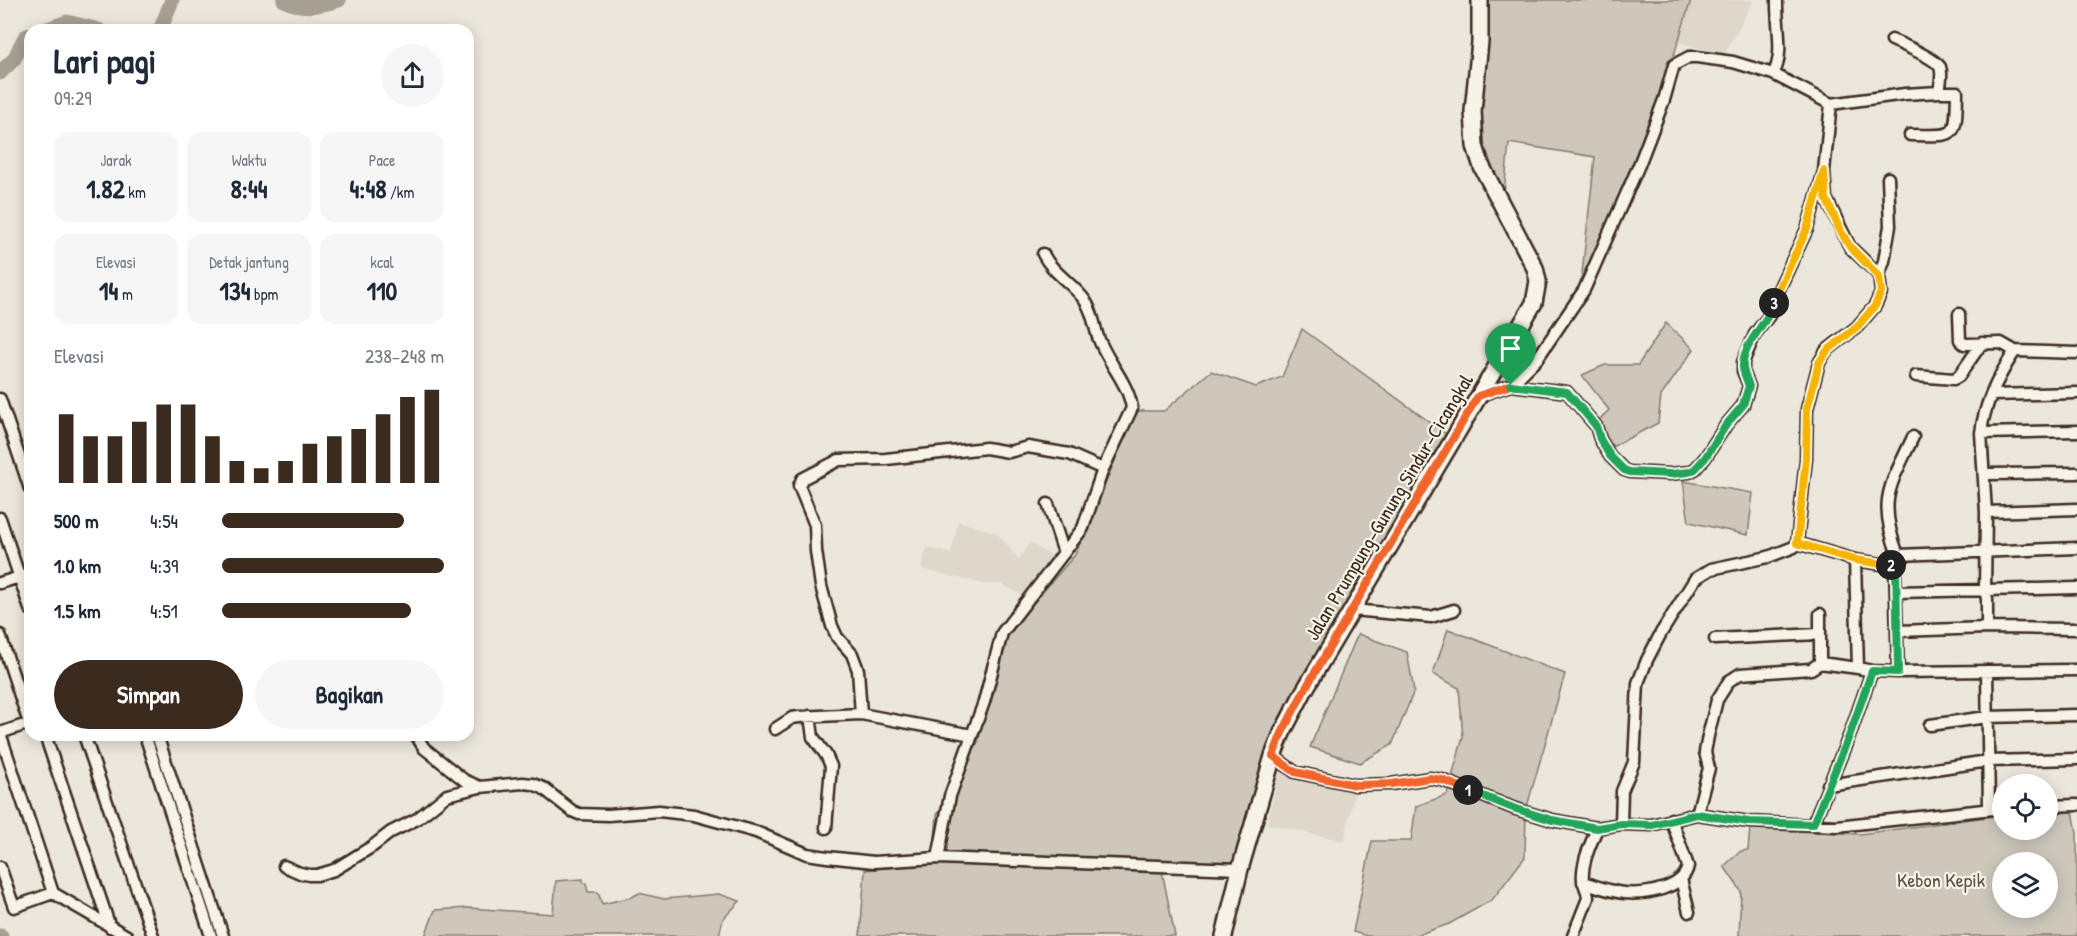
<!DOCTYPE html>
<html lang="id">
<head>
<meta charset="utf-8">
<style>
	:root { --surface:#fff; --page:#f6f6f7; --text:#1f2937; --muted:#747a83; --accent:#3b2a1e }
	body { margin:0; font-family:"Patrick Hand",sans-serif; background:var(--page); color:var(--text); height:100vh; display:flex; flex-direction:column; font-size:22px; white-space:nowrap }
	* { box-sizing:border-box; margin:0 }
	p { font-size:20px; color:var(--muted) }
	.icon { flex:none; width:33px; height:33px; fill:none; stroke:currentColor; stroke-width:2; stroke-linecap:round; stroke-linejoin:round }
	.map { position:relative; flex:1; overflow:hidden }
	.side { position:absolute; left:24px; top:24px; width:450px; height:717px; display:flex; flex-direction:column; background:var(--surface); border-radius:18px; box-shadow:0 3px 15px #0003 }
	.side>* { flex:none }
	.controls { position:absolute; left:1992px; top:774px; display:grid; gap:12px }
	.controls a { display:grid; place-items:center; width:66px; height:66px; border-radius:50%; background:var(--surface); box-shadow:0 3px 15px #0003; font-size:30px }
	.pin { position:absolute; display:grid; place-items:center; width:51px; height:51px; color:#fff; margin:-62px -26px; border-radius:50% 50% 50% 0; rotate:-45deg; box-shadow:0 0 6px #0007 }
	.pin .icon { rotate:45deg }
	.km { position:absolute; width:30px; height:30px; margin:-15px; border-radius:50%; background:#222; color:#fff; font-size:16px; line-height:30px; text-align:center }
	.round { display:grid; place-items:center; flex:none; width:63px; height:63px; border-radius:32px; background:var(--page) }
	.headline { display:flex; align-items:center; justify-content:space-between; height:102px; padding:0 30px }
	h1 { font-size:33px; font-weight:700; line-height:45px }
	.metrics { display:grid; grid-template-columns:repeat(3,1fr); gap:9px; height:102px; padding:6px 30px }
	.metrics div { display:grid; align-content:center; border-radius:15px; background:var(--page); text-align:center }
	.metrics b { font-size:26px; font-weight:700 }
	.metrics small { font-size:16px; font-weight:400 }
	.metrics p { font-size:16px }
	.chart { height:168px; padding:12px 30px }
	.chart p { display:flex; justify-content:space-between }
	.chart svg { width:100%; height:108px; margin-top:6px; stroke:var(--accent); stroke-width:6 }
	.cta { display:flex; gap:12px; margin-top:auto; padding:12px 30px }
	.cta a { flex:1; height:69px; border-radius:36px; background:var(--accent); color:#fff; font-size:24px; font-weight:700; line-height:69px; text-align:center }
	.cta a+a { background:var(--page); color:var(--text) }
	ul { padding:0 30px; list-style:none; font-size:20px }
	li { display:grid; grid-template-columns:96px 72px 1fr; align-items:center; height:45px }
	li i { height:15px; border-radius:8px; background:var(--accent) }
	.map>svg:first-child { display:block }
</style>
</head>
<body>
<div class="map">
<svg width="2077" height="936" viewBox="0 0 2077 936">
	<rect width="100%" height="100%" fill="#ece7dc"/>
	<filter id="ink" filterUnits="userSpaceOnUse"><feTurbulence type="fractalNoise" baseFrequency=".0167" numOctaves="2"/><feDisplacementMap in="SourceGraphic" scale="12" xChannelSelector="R" yChannelSelector="G"/><feConvolveMatrix kernelMatrix="1 2 1 2 8 2 1 2 1" color-interpolation-filters="sRGB"/></filter>
	<g filter="url(#ink)">
		<path fill="#ddd7cc" d="M1691,0H1754L1724,55L1678,42Z
			M958,521L997,533L1019,559L1030,542L1055,559L1026,598L1002,584H984L921,569L927,547L951,554Z
			M1280,769L1356,786L1344,841L1267,824Z"/>
		<path fill="#cec8bc" stroke="#84796d" stroke-width="1.5" fill-rule="evenodd" d="M1477,0H1691L1652,126L1580,291L1595,157L1509,143L1501,224L1479,170Z
			M1666,323L1694,349L1661,396L1658,423L1606,450L1596,423L1609,410L1582,375L1605,365H1638Z
			M1302,329L1453,439L1277,747L1241,874L1162,871L1175,936H860L865,870L933,863L937,815L978,742L1005,635L1075,555L1136,411H1164L1211,371L1256,387L1282,377Z
			M1683,481L1753,493L1748,535L1689,522Z
			M1448,629L1565,674L1526,810L1525,857L1492,900L1449,924L1414,936H1367L1353,932L1372,841H1411L1416,806L1447,795L1463,737L1459,688L1433,674Z
			M1358,634L1407,652L1414,691L1392,745L1360,763L1310,747Z
			M2073,811L2077,833V936H1739L1741,891L1724,866L1741,851L1748,850L1750,828L1860,834L2002,815V830H2048V812ZM2002,862H2048V908H2002Z
			M583,879V883H586L588,892H598L602,904L632,897L639,893L664,899L719,894L740,901L723,919L719,936H425L435,910L469,908L553,914L556,881Z"/>
		<g fill="none" stroke-linecap="round" stroke-linejoin="round">
			<path stroke="#a89f93" stroke-width="15" d="M284,0C301,9 321,6 339,0
				M44,30L67,22L99,30
				M158,30L161,28L172,0
				M0,73L14,59L25,37L30,35
				M0,936H1"/>
			<g stroke="#3b2a1e" stroke-width="15">
				<path id="minor" d="M1773,74C1785,55 1776,24 1777,0
					M1831,104L1824,171L1826,198L1850,247L1879,275
					M1910,135C1957,135 1956,141 1957,92H1939
					M1959,314L1960,340L1964,344L2001,343L2015,351L2077,353
					M1916,376L1954,379L1959,376L1982,343
					M1511,385L1567,392L1596,426L1600,439L1610,456L1624,470L1630,472L1670,474L1689,472L1695,469L1705,458L1726,425L1743,405L1749,386L1743,371V362L1755,334L1771,313L1779,289L1807,229L1824,171
					M1991,395L2077,393
					M1478,396L1511,385L1537,359L1584,290L1639,165L1664,100L1674,65L1689,57H1697L1733,62L1773,74L1831,104L1905,94L1939,92C1940,85 1943,74 1940,67C1935,58 1903,45 1892,40
					M0,399L30,489
					M1981,433L2077,431
					M1984,474L2077,473
					M1048,504L1064,553
					M1986,512L2077,509
					M0,518L30,609
					M1797,543L1855,560L1895,566
					M1898,555C1877,499 1890,487 1913,437
					M1855,560L1858,668L1872,671L1898,672L2077,670
					M0,583L30,574
					M1896,592L2077,588
					M1352,610L1431,617L1454,610
					M1987,628V599L1985,590L1986,512L1981,433C1984,404 1999,375 2015,351
					M1897,631L1987,628L2077,629
					M0,635L29,723
					M1715,639L1819,634
					M1820,663L1858,668
					M1987,671L1989,809
					M1898,672L1895,566L1898,555L2077,548
					M861,714L858,670L852,654L837,637L832,626L821,586L816,551L815,525L799,486L802,479L839,460L886,459L986,448L1009,452L1028,447L1069,454L1103,469
					M810,716L813,737L826,755L831,766L826,828
					M1930,725L1987,717L2077,715
					M775,729L792,718L799,717L861,714L972,735
					M0,733L53,893
					M0,733L30,723
					M45,735L110,927
					M84,735L153,936
					M145,735L211,936
					M157,735L223,936
					M416,735L424,748L464,780L480,787L523,783L533,784L543,788L572,811L579,814L608,815L659,811L694,815L756,832L807,854L827,857L874,862L938,858L1240,869
					M1273,756L1295,772L1355,785L1391,784L1430,778L1442,780L1513,808L1552,820L1597,828L1621,824L1651,825L1697,814L1749,822L1837,826L2002,808
					M1828,785L1988,761L2077,759
					M2048,806L2077,805
					M1697,814L1709,768L1705,752L1708,736L1717,700L1729,681L1740,674L1811,669L1820,663V614
					M1621,824L1622,791L1634,762L1638,683L1647,660L1661,633L1695,579L1711,569L1768,557L1794,547L1797,543L1806,459L1807,409L1819,363L1826,351L1857,327L1875,306L1881,293L1879,275L1884,261L1890,226L1888,178
					M1813,824L1850,734L1872,671
					M938,858L950,796L984,702L1002,633L1083,528L1103,469L1132,408C1128,382 1107,362 1098,337C1094,325 1093,313 1086,302C1074,284 1053,274 1043,254
					M284,866L300,873L309,875H317L334,870L373,846L391,832L417,819L447,795L480,787
					M0,867L14,907L53,893L127,936
					M1681,879L1689,912
					M1583,882C1596,886 1611,892 1624,893C1644,895 1684,889 1688,866L1671,819
					M1573,936L1588,898C1588,891 1584,886 1583,880C1581,863 1591,844 1597,828"/>
			</g>
			<g stroke="#3b2a1e" stroke-width="20">
				<path id="secondary" d="M1224,936L1240,869L1273,756L1282,733L1304,691L1534,303L1538,281L1535,268L1482,167L1475,146L1473,111L1480,42V0"/>
			</g>
			<use href="#minor" stroke="#f7f3e8" stroke-width="10"/>
			<use href="#secondary" stroke="#f7f3e8" stroke-width="15"/>
		</g>
	</g>
	<g fill="none" stroke-linecap="round" stroke-linejoin="round" filter="url(#ink)">
		<g stroke="#fff" stroke-width="12">
			<path id="split-1" d="M1468,790L1442,780L1430,778L1391,784L1355,785L1295,772L1273,756L1282,733L1304,691L1478,396L1511,385"/>
		</g>
		<g stroke="#fff" stroke-width="12">
			<path id="split-2" d="M1468,790L1513,808L1552,820L1597,828L1621,824L1652,825L1697,814L1749,822L1813,824L1850,734L1872,671L1898,672L1896,566L1891,565"/>
		</g>
		<g stroke="#fff" stroke-width="12">
			<path id="split-3" d="M1774,303L1779,289L1807,229L1824,171L1826,198L1839,228L1850,247L1879,276L1881,292L1875,306L1857,327L1827,351L1819,363L1807,409L1806,459L1797,543L1855,560L1891,565"/>
		</g>
		<g stroke="#fff" stroke-width="12">
			<path id="split-4" d="M1511,385L1567,392L1596,426L1600,439L1610,456L1624,470L1630,472L1670,474L1689,472L1695,469L1705,458L1726,425L1743,405L1749,386C1747,380 1744,374 1743,368C1741,345 1768,323 1774,303"/>
		</g>
		<use href="#split-1" stroke="#f0652b" stroke-width="8"/>
		<use href="#split-2" stroke="#22a559" stroke-width="8"/>
		<use href="#split-3" stroke="#f5b400" stroke-width="8"/>
		<use href="#split-4" stroke="#22a559" stroke-width="8"/>
	</g>
	<g text-anchor="middle" stroke-width="4.5" stroke-linejoin="round" paint-order="stroke">
		<g font-size="20" fill="#3b2a1e" stroke="#f7f3e8">
			<text transform="translate(1389 507) rotate(-59)" y="7">Jalan Prumpung–Gunung Sindur–Cicangkal</text>
		</g>
		<g font-size="20" fill="#605246" stroke="#f7f3e8">
			<text x="1941" y="887">Kebon Kepik</text>
		</g>
	</g>
</svg>
<div class="controls">
<a><svg class="icon" aria-label="locate" viewBox="0 0 24 24"><circle cx="12" cy="12" r="6"/><path d="M12 2v4M12 18v4M2 12h4M18 12h4"/></svg></a>
<a><svg class="icon" aria-label="layers" viewBox="0 0 24 24"><path d="M12 4l9 5-9 5-9-5zM3 14l9 5 9-5"/></svg></a>
</div>
<div class="pin" style="left:1511px;top:385px;background:#1e9e55"><svg class="icon" aria-label="arrive" viewBox="0 0 24 24"><path d="M6 21V4h12l-3 4 3 4H6"/></svg></div>
<b class="km" style="left:1468px;top:790px">1</b>
<b class="km" style="left:1891px;top:565px">2</b>
<b class="km" style="left:1774px;top:303px">3</b>
<section class="side">
<div class="headline"><div><h1>Lari pagi</h1><p>09:29</p></div><a class="round"><svg class="icon" aria-label="share" viewBox="0 0 24 24"><path d="M12 15V3M7 8l5-5 5 5M5 13v7h14v-7"/></svg></a></div>
<div class="metrics">
<div><p>Jarak</p><b>1.82<small> km</small></b></div>
<div><p>Waktu</p><b>8:44</b></div>
<div><p>Pace</p><b>4:48<small> /km</small></b></div>
</div>
<div class="metrics">
<div><p>Elevasi</p><b>14<small> m</small></b></div>
<div><p>Detak jantung</p><b>134<small> bpm</small></b></div>
<div><p>kcal</p><b>110</b></div>
</div>
<div class="chart"><p><span>Elevasi</span>238–248 m</p>
<svg viewBox="0 0 160 44" preserveAspectRatio="none"><path d="M5 44V16M15 44V25M25 44V25M35 44V19M45 44V12M55 44V12M65 44V25M75 44V35M85 44V38M95 44V35M105 44V28M115 44V25M125 44V22M135 44V16M145 44V9M155 44V6"/></svg>
</div>
<ul>
<li><b>500 m</b>4:54<i style="width:82%"></i></li>
<li><b>1.0 km</b>4:39<i style="width:100%"></i></li>
<li><b>1.5 km</b>4:51<i style="width:85%"></i></li>
</ul>
<div class="cta"><a>Simpan</a><a>Bagikan</a></div>
</section>
</div>
</body>
</html>
